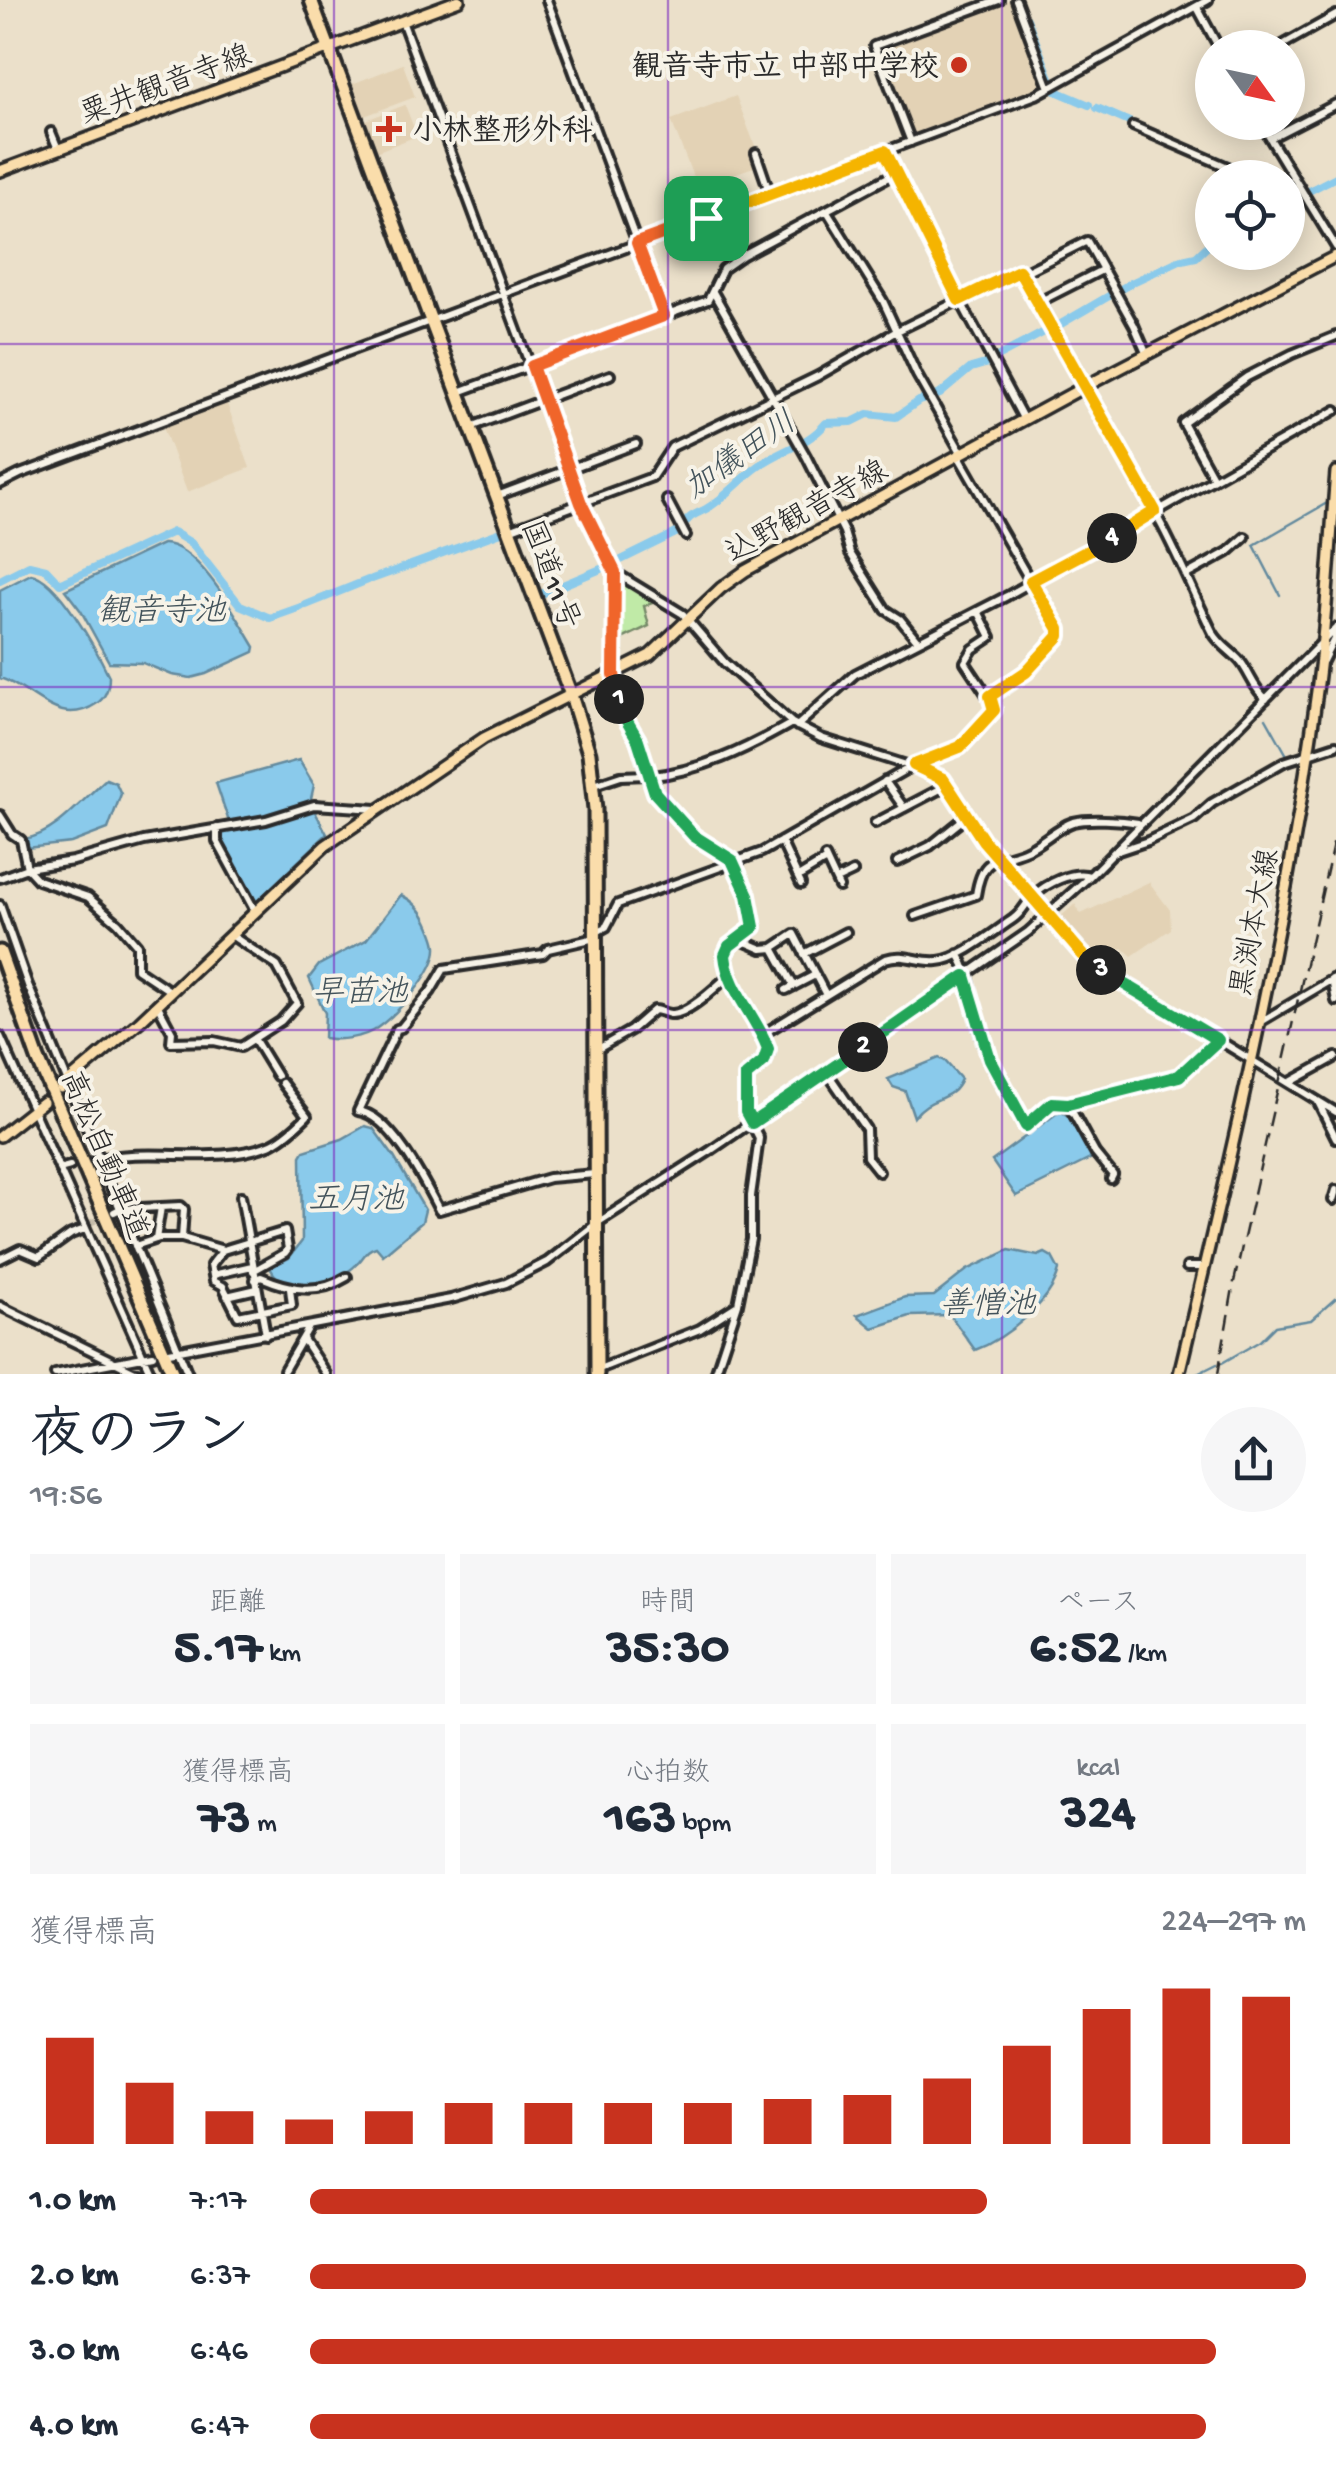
<!DOCTYPE html>
<html lang="ja">
<head>
<meta charset="utf-8">
<style>
	:root { --surface:#fff; --page:#f6f6f7; --text:#1f2937; --muted:#747a83; --accent:#c8321e }
	body { margin:0; font-family:"Gochi Hand","Klee One",sans-serif; background:var(--page); color:var(--text); height:100vh; display:flex; flex-direction:column; font-size:38px; white-space:nowrap }
	* { box-sizing:border-box; margin:0 }
	p { font-size:32px; color:var(--muted) }
	.icon { flex:none; width:55px; height:55px; fill:none; stroke:currentColor; stroke-width:2; stroke-linecap:round; stroke-linejoin:round }
	.map { position:relative; height:1374px; overflow:hidden }
	.drawer { display:flex; flex-direction:column; background:var(--surface); flex:1 }
	.drawer>* { flex:none }
	.needle { width:65px; rotate:123deg }
	.tools { position:absolute; left:1195px; top:30px; display:grid; gap:20px }
	.tools a { display:grid; place-items:center; width:110px; height:110px; border-radius:50%; background:var(--surface); box-shadow:0 5px 25px #0003; font-size:50px }
	.pin { position:absolute; display:grid; place-items:center; width:85px; height:85px; color:#fff; margin:-42px; border-radius:20px; box-shadow:0 5px 15px #0006 }
	.km { position:absolute; width:50px; height:50px; margin:-25px; border-radius:50%; background:#222; color:#fff; font-size:28px; line-height:50px; text-align:center }
	.round { display:grid; place-items:center; flex:none; width:105px; height:105px; border-radius:52px; background:var(--page) }
	.head { display:flex; align-items:center; justify-content:space-between; height:170px; padding:0 30px }
	h1 { font-size:55px; font-weight:700; line-height:75px }
	.figures { display:grid; grid-template-columns:repeat(3,1fr); gap:15px; height:170px; padding:10px 30px }
	.figures div { display:grid; align-content:center; border-radius:0px; background:var(--page); text-align:center }
	.figures b { font-size:50px; font-weight:700 }
	.figures small { font-size:28px; font-weight:400 }
	.figures p { font-size:28px }
	.chart { height:280px; padding:20px 30px }
	.chart p { display:flex; justify-content:space-between }
	.chart svg { width:100%; height:180px; margin-top:10px; stroke:var(--accent); stroke-width:6 }
	ul { padding:0 30px; list-style:none; font-size:32px }
	li { display:grid; grid-template-columns:160px 120px 1fr; align-items:center; height:75px }
	li i { height:25px; border-radius:12px; background:var(--accent) }
	.map>svg:first-child { display:block }
</style>
</head>
<body>
<div class="map">
<svg width="1336" height="1374" viewBox="0 0 1336 1374">
	<rect width="100%" height="100%" fill="#ebe0ca"/>
	<filter id="ink" filterUnits="userSpaceOnUse"><feTurbulence type="fractalNoise" baseFrequency=".01" numOctaves="2"/><feDisplacementMap in="SourceGraphic" scale="20" xChannelSelector="R" yChannelSelector="G"/><feConvolveMatrix kernelMatrix="1 2 1 2 8 2 1 2 1" color-interpolation-filters="sRGB"/></filter>
	<g filter="url(#ink)">
		<path fill="#e3d2b5" d="M1009,0L1041,82L1038,91L911,139L877,48Z
			M403,64L415,97L359,118L347,86Z
			M736,96L762,164L697,187L671,120Z
			M405,105L417,136L373,153L361,122Z
			M226,401L250,468L187,492L162,424Z
			M1149,882L1170,910L1171,929L1132,956L1123,948L1099,962L1057,920L1075,904L1081,914Z"/>
		<path fill="#c0eaa7" stroke="#768a69" stroke-width="2.5" d="M617,578L653,597L655,602L644,606L649,626L618,641L620,597Z"/>
		<path fill="#8acaeb" stroke="#648a9e" stroke-width="2.5" d="M162,544C197,542 238,619 255,647L254,652L206,674L191,678L172,675L143,663L109,662L81,611L65,590Z
			M31,574C58,578 97,651 109,676C109,687 106,698 96,704C58,729 34,689 0,678V590Z
			M299,760L314,785L310,803L263,818L229,822L216,783Z
			M106,779L116,783L121,794L108,829L71,843L27,848L24,839C55,835 82,800 106,779Z
			M313,808L327,834L254,904L219,840V830Z
			M401,895C414,901 422,910 428,923C431,930 435,938 436,946C438,970 397,1014 377,1028C364,1038 339,1041 324,1038L325,1013L309,978L319,965L366,940Z
			M939,1058L945,1061L961,1079C952,1103 931,1094 914,1117L905,1091L893,1087L888,1079Z
			M1060,1111L1068,1116L1091,1154L1090,1159L1016,1196L992,1161Z
			M365,1126L373,1128L394,1157L425,1210L422,1222L383,1255L376,1247C366,1250 366,1254 359,1262C343,1279 317,1289 294,1284C281,1281 275,1279 270,1267L289,1258L302,1241L301,1156L304,1151L342,1139Z
			M1009,1250L1038,1256L1045,1253L1052,1257L1059,1270C1052,1302 1005,1339 975,1350L950,1315L910,1316L873,1328L857,1315L905,1297L934,1296L967,1270Z"/>
		<g fill="none" stroke-linecap="round" stroke-linejoin="round">
			<path stroke="#648a9e" stroke-width="2.5" d="M1280,595L1254,545L1327,503
				M1266,718L1288,757
				M1222,1363L1260,1341L1275,1326L1311,1320L1336,1298
				M1197,1374L1217,1364"/>
			<path stroke="#8acaeb" stroke-width="8" d="M1027,19L1052,83
				M1056,91L1089,105
				M1097,108L1134,124
				M1216,159L1260,178
				M1305,193L1336,177
				M1288,203L1300,195
				M1182,260L1196,257L1212,242
				M1054,328L1133,282L1178,261
				M993,359L1050,329
				M683,527C689,515 695,515 706,509C729,496 745,473 768,460C788,448 811,442 826,423L852,422L868,414L896,417L919,401L940,394L971,368L992,362
				M440,554L504,531
				M613,564L680,531
				M372,579L436,556
				M0,580L29,565L46,569L60,584L173,532L191,543L240,605L270,618L301,607
				M539,595L608,566
				M306,605L368,580"/>
			<path stroke="#c5bcaa" stroke-width="6" stroke-dasharray="6 3" stroke-linecap="butt" d="M90,1223L107,1215"/>
			<g stroke="#2b2b2b" stroke-width="14">
				<path id="minor" d="M547,0L664,316
					M1016,0L1049,88
					M1198,9L1219,48
					M402,21L581,503L615,572L614,674L624,716L638,741L647,777L669,810L694,836L734,863L749,895L753,930L728,947C717,985 762,1018 769,1053L746,1076V1112L759,1138L751,1196V1239L738,1304L715,1374
					M1277,48L1336,15
					M1260,122L1336,247
					M1133,126L1253,178
					M51,132L58,149
					M1270,138L1336,104
					M911,142L874,46L999,0
					M885,151L931,246L1024,420
					M756,153L770,194
					M1288,192L1294,195L1299,189
					M827,211L883,301L917,375L962,454
					M1021,274L1087,241L1134,325L1147,355
					M713,292L806,456L844,532L850,553L886,610L900,619L917,640
					M1037,303L1102,270
					M459,392L708,300L723,269L743,255L894,174
					M471,427L610,375
					M959,457L1060,633C1045,660 1017,682 990,697
					M1214,479L1183,423L1247,377L1292,354L1336,336
					M0,484L20,474L1036,95L1208,0
					M497,496L636,444
					M667,500L686,536
					M1155,513C1177,552 1193,593 1213,633C1220,645 1231,651 1240,661C1250,673 1253,688 1266,699
					M509,530L652,477L672,447L818,376L895,332L1019,271L1155,511
					M616,573L683,614L725,663L792,723L821,738L938,775L983,840L1091,962L1336,1112
					M1188,574L1228,552L1245,537
					M1323,661L1336,635
					M797,726L855,674L1007,596L1336,410
					M647,777C701,771 745,750 792,723
					M885,781L904,808
					M594,785L621,776L647,775
					M0,815L12,834L21,840L27,868L38,880L88,897L118,923L137,945V969L170,991
					M875,823L948,785
					M217,828V841L255,911
					M781,841L801,884
					M1115,852L1148,841L1194,819L1212,803L1284,762L1336,745
					M825,857L839,887
					M897,862L930,846L966,817
					M798,877L826,860
					M0,878L27,868L73,861L144,841L266,820L314,805L377,809
					M836,880L853,872
					M0,905L28,985L188,1374
					M915,916L976,895C982,855 996,862 1024,851C1042,844 1055,828 1073,822C1088,818 1122,820 1138,823
					M597,932L606,927L618,904L762,852L921,761L960,747L995,707L965,662L973,649L991,637L978,611
					M741,940L762,949L773,948
					M804,954L846,932
					M958,954C971,973 972,1001 977,1023C987,1060 1007,1093 1026,1126L1052,1103L1068,1104L1179,1076L1218,1040
					M1332,979L1336,1001
					M794,986L773,948L794,934L826,995
					M786,990L815,975
					M157,1004L172,1032L171,1042L214,1041L241,1047L281,1021L297,1003L277,966L231,935
					M1260,1022L1336,977
					M763,1034L885,959C905,952 918,963 938,961C959,960 995,931 1013,919C1023,912 1025,904 1033,896C1046,884 1072,870 1090,876
					M0,1036L151,1374
					M255,1040L277,1076
					M598,1049L631,1030L654,1010C660,1010 664,1013 670,1014C686,1016 715,988 726,978
					M826,1071L866,1129L867,1157L879,1172
					M1289,1083L1336,1057
					M1318,1102L1336,1138
					M1068,1104L1095,1153L1113,1175L1111,1179
					M96,1160C152,1146 215,1166 269,1145C282,1140 298,1125 307,1116L282,1083
					M59,1169L70,1166
					M595,1174L549,1178L439,1210C425,1183 391,1115 358,1111L397,1029L401,1028L431,991L444,969L543,954L548,949L595,938
					M241,1196L266,1335
					M1333,1200L1336,1190
					M114,1212L120,1209L181,1206L184,1209L182,1238
					M156,1239L161,1207
					M135,1246L159,1238H182L223,1250L285,1231L288,1249L285,1253L253,1271
					M223,1250L211,1265L214,1281L223,1286L238,1316L292,1305L290,1289
					M0,1259L20,1249L39,1257L71,1234L85,1229
					M1187,1267H1204
					M213,1275L252,1266
					M255,1280L261,1277C291,1290 318,1295 347,1277
					M227,1296L257,1289
					M0,1306L139,1374
					M303,1339L326,1374
					M169,1352L451,1299L506,1283L547,1262L597,1223L710,1151L1028,932L1090,876L1336,628
					M599,1369L700,1329L736,1306
					M284,1370L309,1327
					M55,1374L153,1355"/>
			</g>
			<g stroke="#2b2b2b" stroke-width="16">
				<path id="major" d="M0,171L459,0
					M61,1088L139,1022L325,846L484,738L650,655L721,588L745,571L1084,387L1336,256
					M0,1136L43,1102
					M1179,1374C1233,1148 1287,921 1317,691C1327,619 1330,545 1336,472"/>
			</g>
			<g stroke="#2b2b2b" stroke-width="19">
				<path id="highway" d="M311,0L571,695L589,753L595,809L597,1374
					M0,952L38,1059L173,1374"/>
			</g>
			<use href="#minor" stroke="#f7f3e8" stroke-width="6"/>
			<use href="#major" stroke="#faddab" stroke-width="9"/>
			<use href="#highway" stroke="#faddab" stroke-width="11"/>
			<path stroke="#2b2b2b" stroke-width="2.5" stroke-dasharray="15 8" stroke-linecap="butt" d="M1218,1374L1234,1282L1336,831"/>
		</g>
	</g>
	<g fill="none" stroke-linecap="round" stroke-linejoin="round" filter="url(#ink)">
		<g stroke="#fff" stroke-width="20">
			<path id="split-1" d="M619,699L614,674L615,572L581,503L532,366L664,316L637,243L706,218"/>
		</g>
		<g stroke="#fff" stroke-width="20">
			<path id="split-2" d="M619,699L624,716L638,740L655,793L694,836L732,860L748,895L754,927L729,946L725,955C728,990 757,1017 768,1049L764,1061L746,1076V1112L752,1123L863,1047"/>
		</g>
		<g stroke="#fff" stroke-width="20">
			<path id="split-3" d="M863,1047L965,976L990,1059L1026,1126L1052,1103L1068,1104L1179,1076L1218,1040L1101,970"/>
		</g>
		<g stroke="#fff" stroke-width="20">
			<path id="split-4" d="M1101,970L1083,955L983,840L943,779L914,765L960,747L994,710L990,696L1026,672L1059,636V629L1031,581L1112,538"/>
		</g>
		<g stroke="#fff" stroke-width="20">
			<path id="split-5" d="M706,218L885,151L959,300L1019,271L1021,274L1155,511L1112,538"/>
		</g>
		<use href="#split-1" stroke="#f0652b" stroke-width="12"/>
		<use href="#split-2" stroke="#22a559" stroke-width="12"/>
		<use href="#split-3" stroke="#22a559" stroke-width="12"/>
		<use href="#split-4" stroke="#f5b400" stroke-width="12"/>
		<use href="#split-5" stroke="#f5b400" stroke-width="12"/>
	</g>
	<path fill="none" stroke="#7b2cbf" stroke-width="2.5" stroke-opacity="0.55" d="M334,0V1374M668,0V1374M1002,0V1374M0,344H1336M0,687H1336M0,1030H1336"/>
	<g fill="#c8321e" stroke="#f7f3e8" stroke-width="4">
		<circle cx="959" cy="65" r="10"/>
		<path d="M384 114h10v10h10v10h-10v10h-10v-10h-10v-10h10z"/>
	</g>
	<g text-anchor="middle" stroke-width="8" stroke-linejoin="round" paint-order="stroke">
		<g font-size="30" font-weight="bold" fill="#2b2b2b" stroke="#f7f3e8" text-anchor="end">
			<text x="939" y="75">観音寺市立 中部中学校</text>
			<text x="412" y="139" text-anchor="start">小林整形外科</text>
		</g>
		<g font-size="30" fill="#2b2b2b" stroke="#f7f3e8">
			<text transform="translate(165 83) rotate(-20)" y="10">粟井観音寺線</text>
			<text transform="translate(806 510) rotate(-29)" y="10">込野観音寺線</text>
			<text transform="translate(552 574) rotate(69)" y="10">国道11号</text>
			<text transform="translate(1253 922) rotate(-79)" y="10">黒渕本大線</text>
			<text transform="translate(106 1154) rotate(67)" y="10">高松自動車道</text>
		</g>
		<g font-size="32" font-style="italic" fill="#43535b" stroke="#f7f3e8">
			<text transform="translate(739 453) rotate(-35)" y="11">加儀田川</text>
			<text x="162" y="620">観音寺池</text>
			<text x="360" y="1001">早苗池</text>
			<text x="356" y="1208">五月池</text>
			<text x="988" y="1313">善憎池</text>
		</g>
	</g>
</svg>
<div class="tools">
<a><svg class="needle" viewBox="-14 -14 28 28"><path d="M0-13l5 13h-10z" fill="#e53935"/><path d="M0 13l5-13h-10z" fill="#747a83"/></svg></a>
<a><svg class="icon" aria-label="locate" viewBox="0 0 24 24"><circle cx="12" cy="12" r="6"/><path d="M12 2v4M12 18v4M2 12h4M18 12h4"/></svg></a>
</div>
<div class="pin" style="left:706px;top:218px;background:#1e9e55"><svg class="icon" aria-label="arrive" viewBox="0 0 24 24"><path d="M6 21V4h12l-3 4 3 4H6"/></svg></div>
<b class="km" style="left:619px;top:699px">1</b>
<b class="km" style="left:863px;top:1047px">2</b>
<b class="km" style="left:1101px;top:970px">3</b>
<b class="km" style="left:1112px;top:538px">4</b>
</div>
<section class="drawer">
<div class="head"><div><h1>夜のラン</h1><p>19:56</p></div><a class="round"><svg class="icon" aria-label="share" viewBox="0 0 24 24"><path d="M12 15V3M7 8l5-5 5 5M5 13v7h14v-7"/></svg></a></div>
<div class="figures">
<div><p>距離</p><b>5.17<small> km</small></b></div>
<div><p>時間</p><b>35:30</b></div>
<div><p>ペース</p><b>6:52<small> /km</small></b></div>
</div>
<div class="figures">
<div><p>獲得標高</p><b>73<small> m</small></b></div>
<div><p>心拍数</p><b>163<small> bpm</small></b></div>
<div><p>kcal</p><b>324</b></div>
</div>
<div class="chart"><p><span>獲得標高</span>224–297 m</p>
<svg viewBox="0 0 160 44" preserveAspectRatio="none"><path d="M5 44V18M15 44V29M25 44V36M35 44V38M45 44V36M55 44V34M65 44V34M75 44V34M85 44V34M95 44V33M105 44V32M115 44V28M125 44V20M135 44V11M145 44V6M155 44V8"/></svg>
</div>
<ul>
<li><b>1.0 km</b>7:17<i style="width:68%"></i></li>
<li><b>2.0 km</b>6:37<i style="width:100%"></i></li>
<li><b>3.0 km</b>6:46<i style="width:91%"></i></li>
<li><b>4.0 km</b>6:47<i style="width:90%"></i></li>
</ul>
</section>
</body>
</html>
